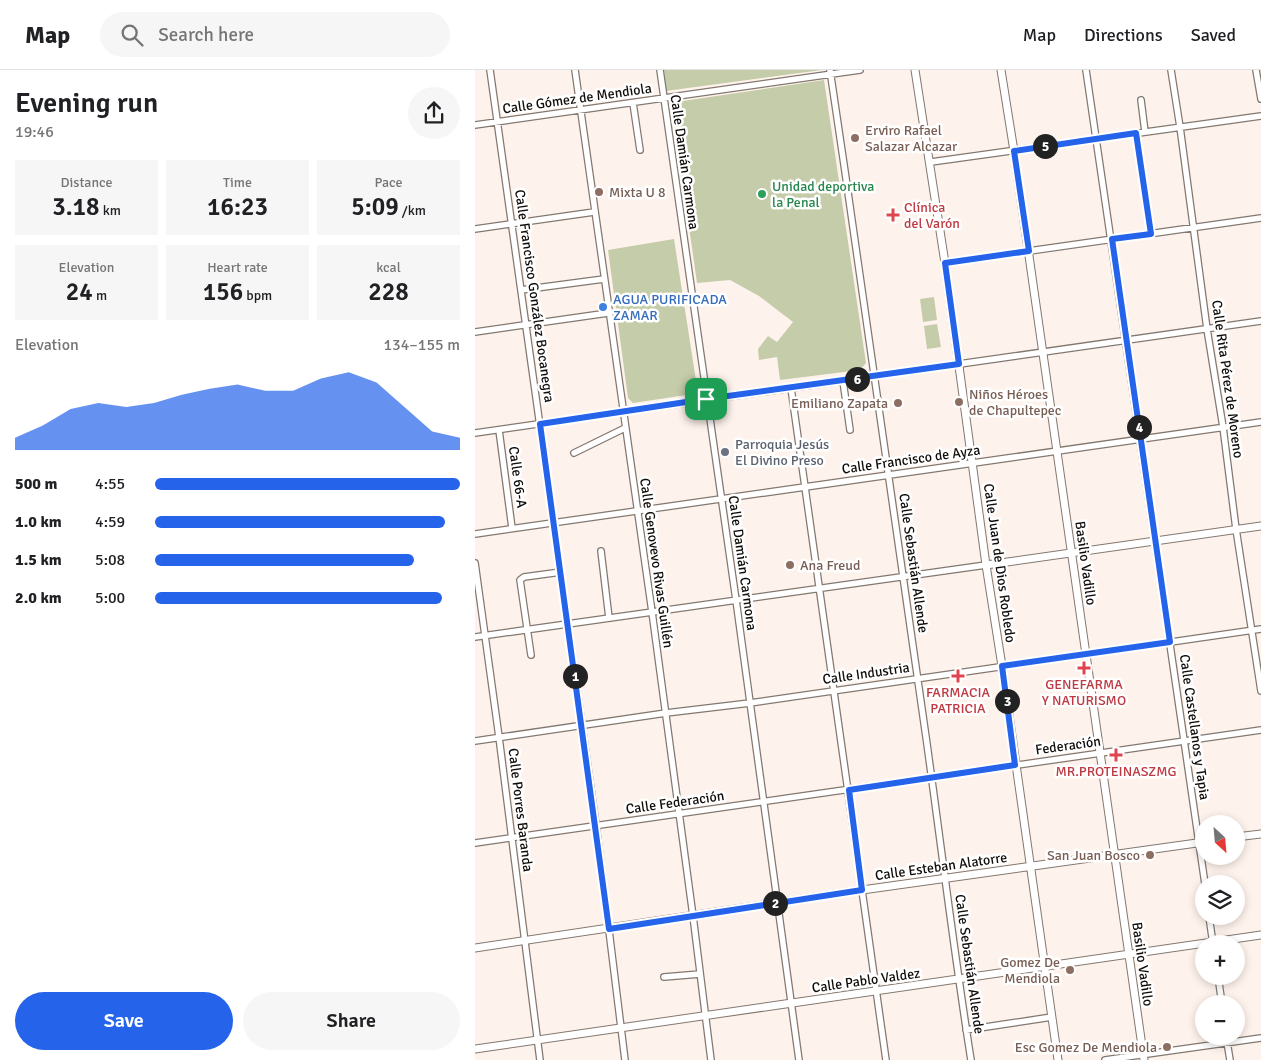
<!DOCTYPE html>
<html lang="en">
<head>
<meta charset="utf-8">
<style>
	:root { --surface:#fff; --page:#f6f6f6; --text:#202124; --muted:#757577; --line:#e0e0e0; --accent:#2563eb }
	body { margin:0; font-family:Signika,sans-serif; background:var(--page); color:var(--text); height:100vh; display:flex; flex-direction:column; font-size:19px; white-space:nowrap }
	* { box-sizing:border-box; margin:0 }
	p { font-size:16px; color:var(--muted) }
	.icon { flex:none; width:28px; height:28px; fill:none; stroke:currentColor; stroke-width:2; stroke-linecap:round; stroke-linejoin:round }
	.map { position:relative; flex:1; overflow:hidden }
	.sheet { display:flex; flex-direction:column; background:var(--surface); width:475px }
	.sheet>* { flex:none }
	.needle { width:32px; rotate:154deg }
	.controls { position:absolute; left:720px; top:745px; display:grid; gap:10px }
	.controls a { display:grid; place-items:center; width:50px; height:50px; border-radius:50%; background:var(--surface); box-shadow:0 2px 8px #0003; font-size:25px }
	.pin { position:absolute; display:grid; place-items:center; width:42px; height:42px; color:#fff; margin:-21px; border-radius:10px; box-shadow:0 2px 8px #0006 }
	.km { position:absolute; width:25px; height:25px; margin:-12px; border-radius:50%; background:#222; color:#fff; font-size:14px; line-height:25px; text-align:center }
	.round { display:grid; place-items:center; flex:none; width:52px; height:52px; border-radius:26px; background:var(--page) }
	.summary { display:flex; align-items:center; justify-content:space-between; height:85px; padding:0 15px }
	h1 { font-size:28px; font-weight:600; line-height:38px }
	.stats { display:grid; grid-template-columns:repeat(3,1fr); gap:8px; height:85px; padding:5px 15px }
	.stats div { display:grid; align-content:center; border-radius:0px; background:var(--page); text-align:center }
	.stats b { font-size:25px; font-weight:600 }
	.stats small { font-size:14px; font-weight:400 }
	.stats p { font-size:14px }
	.chart { height:140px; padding:10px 15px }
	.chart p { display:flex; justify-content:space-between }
	.chart svg { width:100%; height:90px; margin-top:5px; fill:var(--accent); opacity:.7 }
	.cta { display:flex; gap:10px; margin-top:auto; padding:10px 15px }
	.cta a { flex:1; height:58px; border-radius:30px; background:var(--accent); color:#fff; font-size:20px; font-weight:600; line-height:58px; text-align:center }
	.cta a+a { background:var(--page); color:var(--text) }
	ul { padding:0 15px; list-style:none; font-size:16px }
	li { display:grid; grid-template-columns:80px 60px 1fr; align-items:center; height:38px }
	li i { height:12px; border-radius:6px; background:var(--accent) }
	header { display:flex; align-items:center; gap:30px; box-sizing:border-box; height:70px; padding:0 25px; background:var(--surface); border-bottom:1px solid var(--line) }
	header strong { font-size:24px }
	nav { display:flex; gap:28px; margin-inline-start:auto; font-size:18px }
	.search { width:350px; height:45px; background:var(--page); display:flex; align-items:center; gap:12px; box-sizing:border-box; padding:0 18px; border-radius:28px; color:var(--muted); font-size:19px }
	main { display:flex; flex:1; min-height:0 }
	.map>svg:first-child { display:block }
</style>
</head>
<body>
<header>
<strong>Map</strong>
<div class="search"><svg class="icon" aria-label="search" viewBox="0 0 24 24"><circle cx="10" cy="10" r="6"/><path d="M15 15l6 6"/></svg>Search here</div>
<nav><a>Map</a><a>Directions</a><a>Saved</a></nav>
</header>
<main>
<section class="sheet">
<div class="summary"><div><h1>Evening run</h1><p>19:46</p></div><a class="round"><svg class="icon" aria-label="share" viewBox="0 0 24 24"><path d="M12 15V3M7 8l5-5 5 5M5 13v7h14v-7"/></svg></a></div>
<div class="stats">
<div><p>Distance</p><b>3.18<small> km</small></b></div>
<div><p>Time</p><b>16:23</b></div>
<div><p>Pace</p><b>5:09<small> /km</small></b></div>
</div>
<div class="stats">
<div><p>Elevation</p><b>24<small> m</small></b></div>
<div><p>Heart rate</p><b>156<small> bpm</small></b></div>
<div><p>kcal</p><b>228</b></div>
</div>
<div class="chart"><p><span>Elevation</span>134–155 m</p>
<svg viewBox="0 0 160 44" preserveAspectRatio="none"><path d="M0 44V38L10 32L20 24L30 21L40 23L50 21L60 17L70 14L80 12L90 15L100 15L110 9L120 6L130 11L140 23L150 35L160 38V44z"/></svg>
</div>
<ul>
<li><b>500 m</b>4:55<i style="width:100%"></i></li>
<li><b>1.0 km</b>4:59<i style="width:95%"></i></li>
<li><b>1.5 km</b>5:08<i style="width:85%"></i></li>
<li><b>2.0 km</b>5:00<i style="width:94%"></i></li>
</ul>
<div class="cta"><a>Save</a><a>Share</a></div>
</section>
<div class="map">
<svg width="786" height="990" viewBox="0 0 786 990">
	<rect width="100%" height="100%" fill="#fef3ec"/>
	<path fill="#c5cca9" d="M189,0H347L191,21Z
		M349,10L391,293L385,300L305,310L302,287L284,290L283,279L293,266L302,272L318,252L284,226L255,210L222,213L197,37L201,32Z
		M199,169L222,317L218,324L158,333L153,328L133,180Z
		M459,227L462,250L448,252L445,229Z
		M462,254L466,277L452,279L449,256Z"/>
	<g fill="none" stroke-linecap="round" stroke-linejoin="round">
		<g stroke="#837870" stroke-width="8">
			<path id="minor" d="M15,0L121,755L150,990
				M100,0L177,542L218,846L236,990
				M185,0L261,530L324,990
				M355,0C388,222 420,444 451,667C466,774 479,883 496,990
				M611,0L730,814
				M696,0L705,57L732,259L748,357L761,459L786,621
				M781,0L786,29
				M666,30L670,62
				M158,33L165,80
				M0,55L385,0
				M661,63L676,164
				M456,92L786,46
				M0,159L119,142
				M470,193L786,148
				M46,220L129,209
				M0,262L133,243
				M368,311L375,360
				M316,318L411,990
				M24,360L37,458
				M0,363L786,251
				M99,383L150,358
				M0,464L786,352
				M126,481L134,548
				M0,493L24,667L65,990
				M0,567L511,495
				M56,585L45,510L49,507L86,502
				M0,671L191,643L275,633L786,559
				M0,773L786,660
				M734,846L738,874
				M743,906L747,934
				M189,907L225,904
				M491,960L577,947
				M751,966L755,990
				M630,990L786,968"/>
		</g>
		<g stroke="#837870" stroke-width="9">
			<path id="tertiary" d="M440,0L470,193L511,495L527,596L583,990
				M526,0L539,81L669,990
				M511,495L786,456
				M761,767L786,764
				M0,878L387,820L729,772
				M0,979L786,865"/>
		</g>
		<use href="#minor" stroke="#fff" stroke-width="5.5"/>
		<use href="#tertiary" stroke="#fff" stroke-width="7"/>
	</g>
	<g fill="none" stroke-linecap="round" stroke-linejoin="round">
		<g stroke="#fff" stroke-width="10">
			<path id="route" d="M661,63L676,164L637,169L695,572L527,596L540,695L374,720L387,820L134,859L65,354L231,329L484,294L470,193L554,181L539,81Z"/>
		</g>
		<use href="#route" stroke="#2563eb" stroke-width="6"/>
	</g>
	<g fill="#8d6e63" stroke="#fff" stroke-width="2">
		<circle cx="380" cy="68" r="5"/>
		<circle cx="124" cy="122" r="5"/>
		<circle cx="484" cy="332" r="5"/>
		<circle cx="423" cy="333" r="5"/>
		<circle cx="315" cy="495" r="5"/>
		<circle cx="675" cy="785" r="5"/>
		<circle cx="595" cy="900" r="5"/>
		<circle cx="692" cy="977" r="5"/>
	</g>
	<circle fill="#2e9e5b" stroke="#fff" stroke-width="2" cx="287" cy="124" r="5"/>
	<g fill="#e0444e" stroke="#fff" stroke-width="2">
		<path d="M415.5 137.5h5v5h5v5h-5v5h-5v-5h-5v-5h5z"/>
		<path d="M606.5 590.5h5v5h5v5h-5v5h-5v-5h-5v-5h5z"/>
		<path d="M480.5 598.5h5v5h5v5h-5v5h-5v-5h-5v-5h5z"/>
		<path d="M638.5 677.5h5v5h5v5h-5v5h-5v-5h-5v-5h5z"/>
	</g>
	<circle fill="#3f7fe0" stroke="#fff" stroke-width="2" cx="128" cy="237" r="5"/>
	<circle fill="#6b7280" stroke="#fff" stroke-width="2" cx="250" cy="382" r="5"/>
	<g text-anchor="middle" stroke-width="5" stroke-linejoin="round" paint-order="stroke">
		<g font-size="14" fill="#100c09" stroke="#fff">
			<text transform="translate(102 28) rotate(-8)" y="5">Calle Gómez de Mendiola</text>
			<text transform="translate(210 92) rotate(82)" y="5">Calle Damián Carmona</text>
			<text transform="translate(60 226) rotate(82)" y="5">Calle Francisco González Bocanegra</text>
			<text transform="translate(753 309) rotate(82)" y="5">Calle Rita Pérez de Moreno</text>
			<text transform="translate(436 389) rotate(-8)" y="5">Calle Francisco de Ayza</text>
			<text transform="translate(43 407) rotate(82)" y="5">Calle 66-A</text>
			<text transform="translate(182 493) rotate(82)" y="5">Calle Genovevo Rivas Guillén</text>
			<text transform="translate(268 493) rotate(82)" y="5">Calle Damián Carmona</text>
			<text transform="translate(439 493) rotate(82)" y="5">Calle Sebastián Allende</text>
			<text transform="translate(525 493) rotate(82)" y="5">Calle Juan de Dios Robledo</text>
			<text transform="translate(611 493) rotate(82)" y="5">Basilio Vadillo</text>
			<text transform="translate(391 603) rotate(-8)" y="5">Calle Industria</text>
			<text transform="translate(720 657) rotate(82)" y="5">Calle Castellanos y Tapia</text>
			<text transform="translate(593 675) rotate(-8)" y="5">Federación</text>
			<text transform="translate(200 732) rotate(-8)" y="5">Calle Federación</text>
			<text transform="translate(46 740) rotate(83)" y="5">Calle Porres Baranda</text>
			<text transform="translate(466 796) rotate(-8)" y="5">Calle Esteban Alatorre</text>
			<text transform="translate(495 894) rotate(82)" y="5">Calle Sebastián Allende</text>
			<text transform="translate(668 894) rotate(82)" y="5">Basilio Vadillo</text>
			<text transform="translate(391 910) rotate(-8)" y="5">Calle Pablo Valdez</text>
		</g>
		<g font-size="14" fill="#785e54" stroke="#fff" text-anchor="start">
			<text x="390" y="65">Erviro Rafael<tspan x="390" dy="16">Salazar Alcazar</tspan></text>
			<text x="134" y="127">Mixta U 8</text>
			<text x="494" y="329">Niños Héroes<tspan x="494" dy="16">de Chapultepec</tspan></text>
			<text x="413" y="338" text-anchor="end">Emiliano Zapata</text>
			<text x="325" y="500">Ana Freud</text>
			<text x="665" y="790" text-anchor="end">San Juan Bosco</text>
			<text x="585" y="897" text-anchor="end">Gomez De<tspan x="585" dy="16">Mendiola</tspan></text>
			<text x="682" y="982" text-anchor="end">Esc Gomez De Mendiola</text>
		</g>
		<g font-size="14" fill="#27864d" stroke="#fff" text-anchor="start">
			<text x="297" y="121">Unidad deportiva<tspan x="297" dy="16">la Penal</tspan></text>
		</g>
		<g font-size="14" fill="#be3a42" stroke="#fff">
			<text x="429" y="142" text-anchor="start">Clínica<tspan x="429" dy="16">del Varón</tspan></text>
			<text x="609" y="619">GENEFARMA<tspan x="609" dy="16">Y NATURISMO</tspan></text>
			<text x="483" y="627">FARMACIA<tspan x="483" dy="16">PATRICIA</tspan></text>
			<text x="641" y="706">MR.PROTEINASZMG</text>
		</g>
		<g font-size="14" fill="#366cbe" stroke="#fff" text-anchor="start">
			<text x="138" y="234">AGUA PURIFICADA<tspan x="138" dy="16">ZAMAR</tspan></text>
		</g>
		<g font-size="14" fill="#5b616d" stroke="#fff" text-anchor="start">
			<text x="260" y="379">Parroquia Jesús<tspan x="260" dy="16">El Divino Preso</tspan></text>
		</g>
	</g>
</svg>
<div class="controls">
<a><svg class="needle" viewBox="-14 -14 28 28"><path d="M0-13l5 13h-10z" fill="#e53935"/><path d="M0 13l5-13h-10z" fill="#757577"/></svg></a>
<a><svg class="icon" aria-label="layers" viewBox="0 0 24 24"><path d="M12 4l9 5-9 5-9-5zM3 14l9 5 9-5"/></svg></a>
<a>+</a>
<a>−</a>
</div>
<div class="pin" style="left:231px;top:329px;background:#1e9e55"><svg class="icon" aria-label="arrive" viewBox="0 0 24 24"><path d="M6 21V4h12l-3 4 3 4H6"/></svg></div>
<b class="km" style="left:100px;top:606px">1</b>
<b class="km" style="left:300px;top:833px">2</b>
<b class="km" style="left:532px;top:631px">3</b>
<b class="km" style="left:664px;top:357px">4</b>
<b class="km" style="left:570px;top:76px">5</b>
<b class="km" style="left:382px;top:309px">6</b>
</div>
</main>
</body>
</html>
